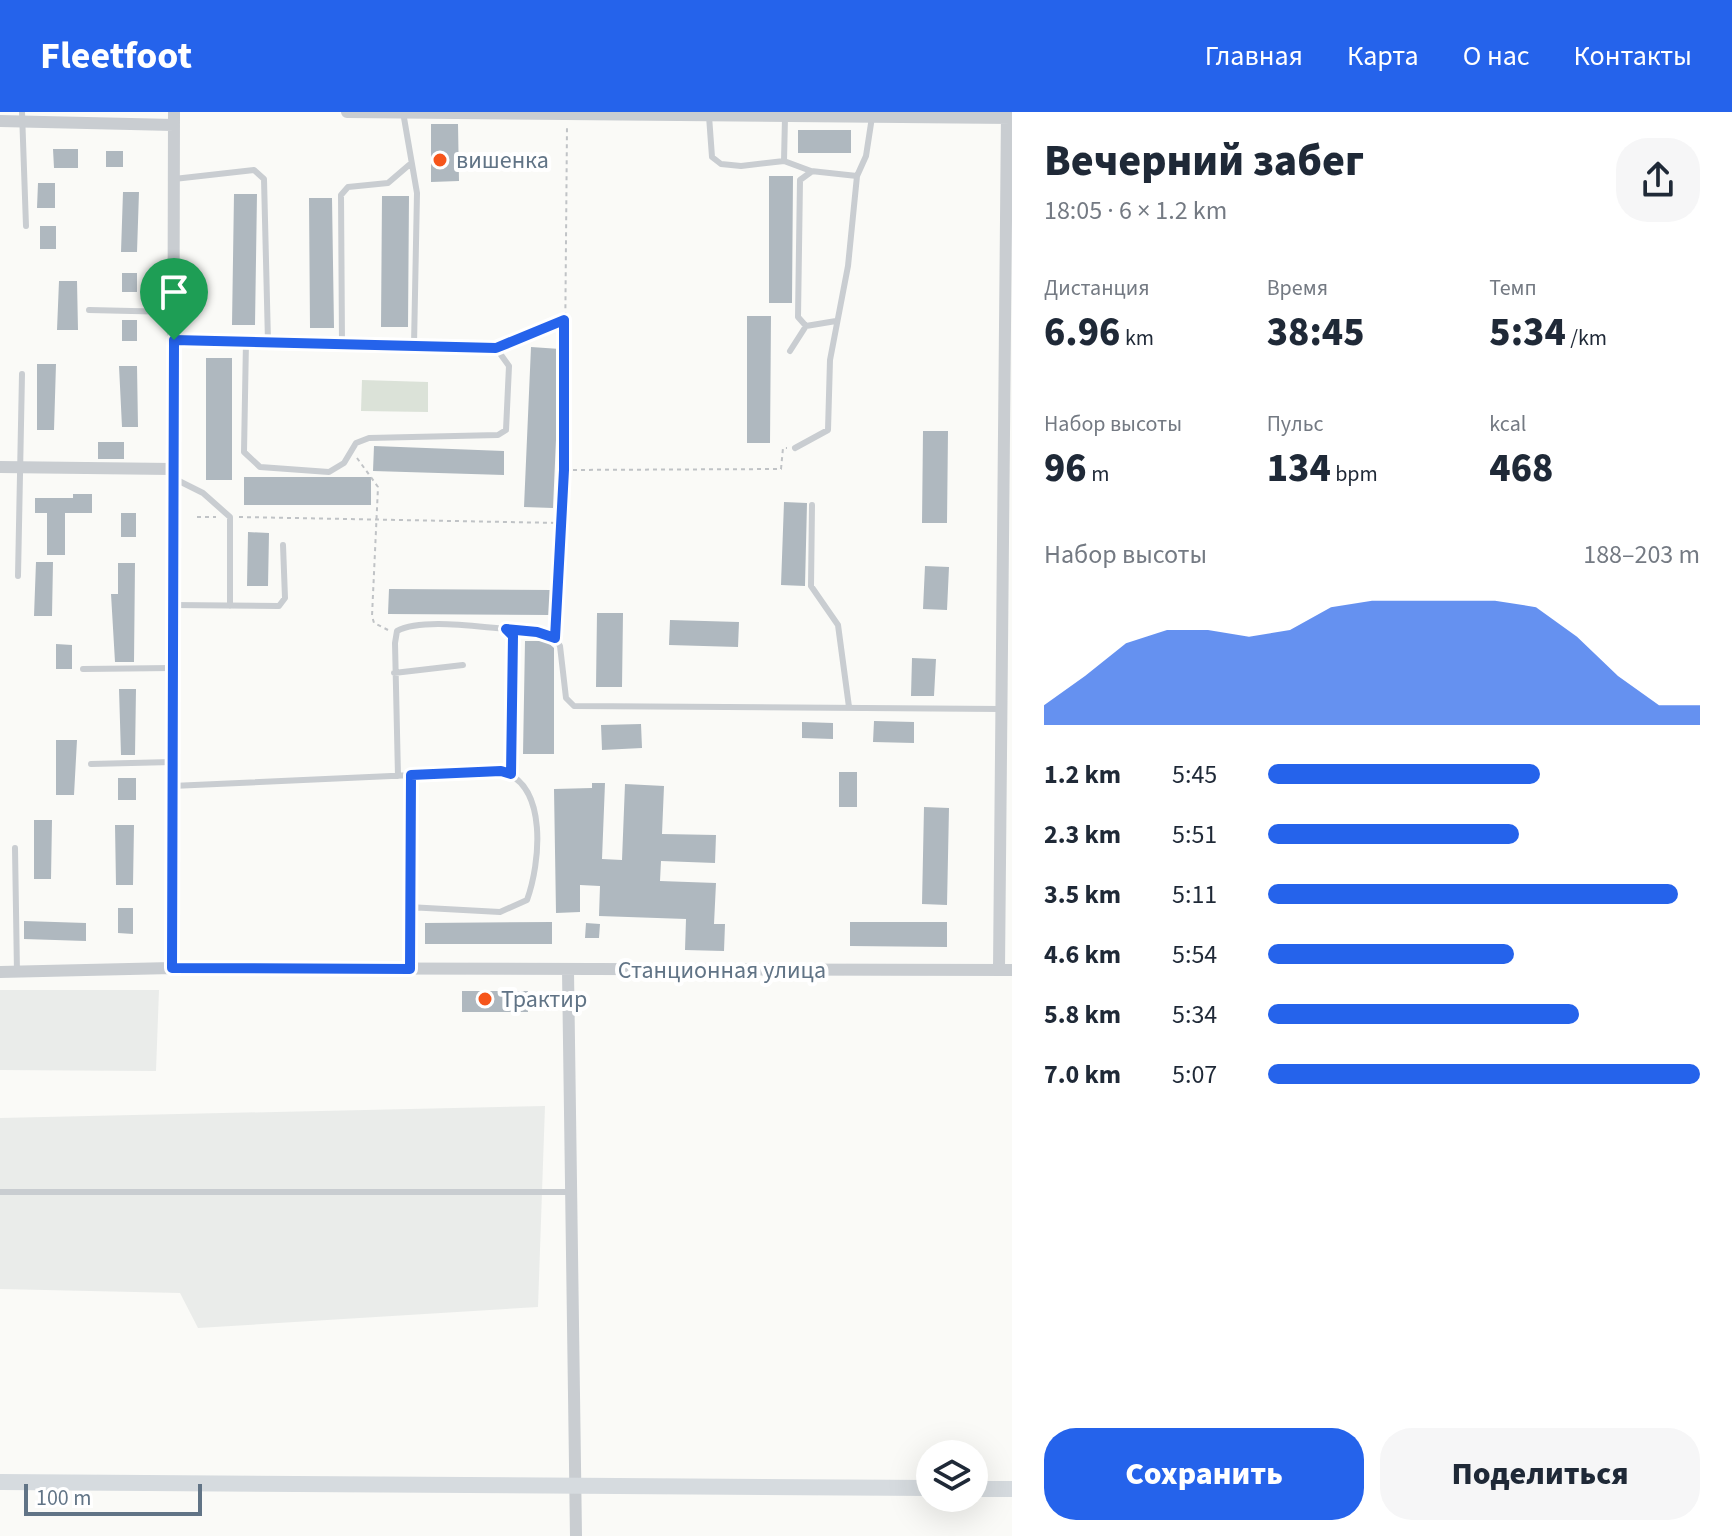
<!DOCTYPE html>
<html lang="ru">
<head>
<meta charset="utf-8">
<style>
	:root { --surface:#fff; --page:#f6f6f7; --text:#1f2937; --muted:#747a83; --accent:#2563eb }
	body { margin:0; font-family:"Source Sans 3",sans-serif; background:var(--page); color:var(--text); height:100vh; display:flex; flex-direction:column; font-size:30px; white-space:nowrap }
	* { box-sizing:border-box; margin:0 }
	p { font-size:26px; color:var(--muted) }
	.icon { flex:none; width:44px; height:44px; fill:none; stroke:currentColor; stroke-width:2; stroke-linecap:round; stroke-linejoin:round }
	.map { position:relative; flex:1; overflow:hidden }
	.side { display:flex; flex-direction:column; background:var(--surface); width:720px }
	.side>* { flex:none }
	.buttons { position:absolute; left:916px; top:1328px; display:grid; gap:16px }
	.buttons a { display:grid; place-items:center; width:72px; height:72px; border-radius:50%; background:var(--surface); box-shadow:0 8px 32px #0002; font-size:40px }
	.scale { position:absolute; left:24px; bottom:20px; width:178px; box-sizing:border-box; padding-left:8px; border:4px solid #617486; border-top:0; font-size:22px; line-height:28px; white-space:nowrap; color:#617486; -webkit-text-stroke:6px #fff; paint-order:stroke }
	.pin { position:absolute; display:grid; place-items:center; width:68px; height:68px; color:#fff; margin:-82px -34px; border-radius:50% 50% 50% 0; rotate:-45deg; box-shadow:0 0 8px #0007 }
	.pin .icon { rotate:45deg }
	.round { display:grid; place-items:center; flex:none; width:84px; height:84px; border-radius:32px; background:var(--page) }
	.overview { display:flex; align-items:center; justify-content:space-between; height:136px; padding:0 32px }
	h1 { font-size:44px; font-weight:800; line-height:60px }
	.stats { display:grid; grid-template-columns:repeat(3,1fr); gap:12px; height:136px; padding:8px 32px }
	.stats div { display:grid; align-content:center }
	.stats b { font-size:40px; font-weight:800 }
	.stats small { font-size:22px; font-weight:400 }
	.stats p { font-size:22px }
	.chart { height:224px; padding:16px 32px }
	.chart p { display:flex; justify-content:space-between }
	.chart svg { width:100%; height:144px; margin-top:8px; fill:var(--accent); opacity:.7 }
	.primary-button { display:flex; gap:16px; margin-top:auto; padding:16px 32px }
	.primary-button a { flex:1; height:92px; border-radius:32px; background:var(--accent); color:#fff; font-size:32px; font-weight:800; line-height:92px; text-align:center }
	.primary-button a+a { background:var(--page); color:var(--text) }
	ul { padding:0 32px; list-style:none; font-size:26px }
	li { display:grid; grid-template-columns:128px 96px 1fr; align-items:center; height:60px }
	li i { height:20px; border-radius:10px; background:var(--accent) }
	header { display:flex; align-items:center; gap:48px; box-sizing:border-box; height:112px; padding:0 40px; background:var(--accent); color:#fff }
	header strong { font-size:38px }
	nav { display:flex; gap:44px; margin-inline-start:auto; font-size:28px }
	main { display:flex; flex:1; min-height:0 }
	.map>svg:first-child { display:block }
</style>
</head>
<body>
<header>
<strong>Fleetfoot</strong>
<nav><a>Главная</a><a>Карта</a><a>О нас</a><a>Контакты</a></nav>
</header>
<main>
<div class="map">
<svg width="1012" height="1424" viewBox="0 0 1012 1424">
	<rect width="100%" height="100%" fill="#fafaf7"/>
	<path fill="#eaecea" d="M0,878H159L156,959L0,958Z
		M545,994L538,1195L198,1216L180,1181L0,1177V1006Z"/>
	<path fill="#dbe2d8" d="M362,268L428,270V300L361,299Z"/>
	<path fill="#afb8bf" d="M431,12H458L459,69L431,70Z
		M798,18H851V41H798Z
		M53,37H78V56H54Z
		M106,39H123V55H106Z
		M769,64H793L792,191H769Z
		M38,71H55V96H37Z
		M123,80H139L137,140H121Z
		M234,82H257L255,213H232Z
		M382,84H409L408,215H381Z
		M309,86H332L334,216H310Z
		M40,114H56V137H40Z
		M122,161H137V180H122Z
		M59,169H77L78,218H57Z
		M747,204H771L770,331H747Z
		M122,208H137V229H122Z
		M531,235L560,237L553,396L524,395Z
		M206,246H232V368H206Z
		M37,252H56L54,318H37Z
		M119,254H137L138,315H122Z
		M923,319H948L947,411H922Z
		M98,330H124V347H98Z
		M374,334L504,339V363L373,359Z
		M244,365H371V393H244Z
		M73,382H92V401H65V443H47V401H35V386H73Z
		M784,390L807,391L805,474L781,473Z
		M121,401H136V425H121Z
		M248,420L269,421L268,474H247Z
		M36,450H53L52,504H34Z
		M118,451H135L134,550H115L111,482H118Z
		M925,454L949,455L947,498L923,497Z
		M389,477L552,478L551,503L388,502Z
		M597,501H623L622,575H596Z
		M670,508L739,510L738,535L669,533Z
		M525,529H546L554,536V642H523Z
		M56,532L72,533V557H56Z
		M912,546L936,547L934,584H911Z
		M119,577H136L135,643H121Z
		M874,609L914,610V631L873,630Z
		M802,610L833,611V627L802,626Z
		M641,612L642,636L602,638L601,613Z
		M56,628H77L74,683H56Z
		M839,660H857V695H839Z
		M118,666H136V688H118Z
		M592,671H605L602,747L622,748L625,672L664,674L662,722L716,723L715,751L661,749L660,769L716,771L714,812H725L724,839L685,838L686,807L599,804L600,774L580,773V800L556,801L554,677L592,676Z
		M924,695L949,696L947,793L922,792Z
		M34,708H52L51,767H34Z
		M115,713H134L133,773H116Z
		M118,796H133V822L118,821Z
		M24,809L86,811V829L24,827Z
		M552,810V832H425V811Z
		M850,810H947V835L850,834Z
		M586,811L600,812L599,826H585Z
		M462,879H528V900H462Z"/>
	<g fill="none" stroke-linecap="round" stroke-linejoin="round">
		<path stroke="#c0c3c6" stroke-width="2" stroke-dasharray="4 4" stroke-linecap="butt" d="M506,231L563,208
			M357,346L378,375L372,504L374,511L388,518
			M565,358L781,357L783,336H787
			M197,405H216
			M239,405L560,411L564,358L567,14
			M556,517L560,412"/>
		<path stroke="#c9cdd1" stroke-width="6" d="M22,0L26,114
			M403,0L417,81L414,233
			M709,4L712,45L721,52L741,54L784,49L811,59L857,64
			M784,49L785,5
			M174,67L254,58L264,67L268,230
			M89,198L174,200
			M806,214L798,205L800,68L811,60
			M174,228C281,230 389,230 496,236L509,254L506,318L498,323L369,326L356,331L344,351L329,360L260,355L244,340L246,229
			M342,231L341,83L348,75L388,71L409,53
			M790,239L806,214L836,209
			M795,336L828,318L830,248L848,154L857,64L866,44L872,5
			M175,367L203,381L230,405V494
			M812,393L811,474L838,513L849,595
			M18,464L22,262
			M172,493L279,494L285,486L283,433
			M506,517L537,520L555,526L560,534L566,586L574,594L1001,597
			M83,557L172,556
			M394,561L463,553
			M91,652L172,650
			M398,664L395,531L397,519C422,506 477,515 506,517L513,524L511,662
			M172,674L501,659C549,673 540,752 527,788L500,800L408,795
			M15,736L17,861
			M410,857L411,663
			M0,1080H570"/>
		<path stroke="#c9cdd1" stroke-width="12" d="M347,0L1012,6
			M0,9L174,13
			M0,355L172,357
			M172,856L174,0
			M999,857L1007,0
			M568,859L576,1424
			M0,860L172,856L1012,858"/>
		<path stroke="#d6dbdf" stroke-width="16" d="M0,1370L930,1376
			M974,1377H1012"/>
	</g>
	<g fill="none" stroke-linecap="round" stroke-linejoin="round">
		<g stroke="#fff" stroke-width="16">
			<path id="route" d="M564,208V358L555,526L537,520L506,517L513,524L511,662L501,659L411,663L410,857L172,856L174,228L496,236Z"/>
		</g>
		<use href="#route" stroke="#2563eb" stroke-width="10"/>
	</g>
	<g fill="#f6551b" stroke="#fff" stroke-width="3">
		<circle cx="440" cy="48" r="8"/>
		<circle cx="485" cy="887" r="8"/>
	</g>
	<g text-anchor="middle" stroke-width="8" stroke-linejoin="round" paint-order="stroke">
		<g font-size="24" fill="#617486" stroke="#fff" text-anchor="start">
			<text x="456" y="56">вишенка</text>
			<text x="501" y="895">Трактир</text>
		</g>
		<g font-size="24" fill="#617486" stroke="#fff">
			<text x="722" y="866">Станционная улица</text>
		</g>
	</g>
</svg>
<div class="buttons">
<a><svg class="icon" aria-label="layers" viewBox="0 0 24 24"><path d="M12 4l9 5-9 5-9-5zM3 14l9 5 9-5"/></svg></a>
</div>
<div class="scale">100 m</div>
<div class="pin" style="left:174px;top:228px;background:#1e9e55"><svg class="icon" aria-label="arrive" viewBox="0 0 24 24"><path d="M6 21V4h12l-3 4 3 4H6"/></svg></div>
</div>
<section class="side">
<div class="overview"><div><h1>Вечерний забег</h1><p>18:05 · 6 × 1.2 km</p></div><a class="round"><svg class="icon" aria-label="share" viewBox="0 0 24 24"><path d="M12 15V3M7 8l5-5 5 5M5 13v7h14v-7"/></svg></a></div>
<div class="stats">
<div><p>Дистанция</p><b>6.96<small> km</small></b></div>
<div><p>Время</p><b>38:45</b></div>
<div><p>Темп</p><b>5:34<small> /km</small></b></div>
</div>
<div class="stats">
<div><p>Набор высоты</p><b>96<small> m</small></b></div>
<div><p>Пульс</p><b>134<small> bpm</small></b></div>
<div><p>kcal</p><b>468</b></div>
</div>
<div class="chart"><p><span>Набор высоты</span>188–203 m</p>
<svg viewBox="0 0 160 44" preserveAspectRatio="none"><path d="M0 44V38L10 29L20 19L30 15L40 15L50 17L60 15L70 8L80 6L90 6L100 6L110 6L120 8L130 17L140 29L150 38L160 38V44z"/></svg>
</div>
<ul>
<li><b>1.2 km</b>5:45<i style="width:63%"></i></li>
<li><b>2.3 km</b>5:51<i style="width:58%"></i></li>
<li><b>3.5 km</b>5:11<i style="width:95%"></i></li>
<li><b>4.6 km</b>5:54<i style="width:57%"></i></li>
<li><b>5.8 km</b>5:34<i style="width:72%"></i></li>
<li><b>7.0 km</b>5:07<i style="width:100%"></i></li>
</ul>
<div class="primary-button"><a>Сохранить</a><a>Поделиться</a></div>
</section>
</main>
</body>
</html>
